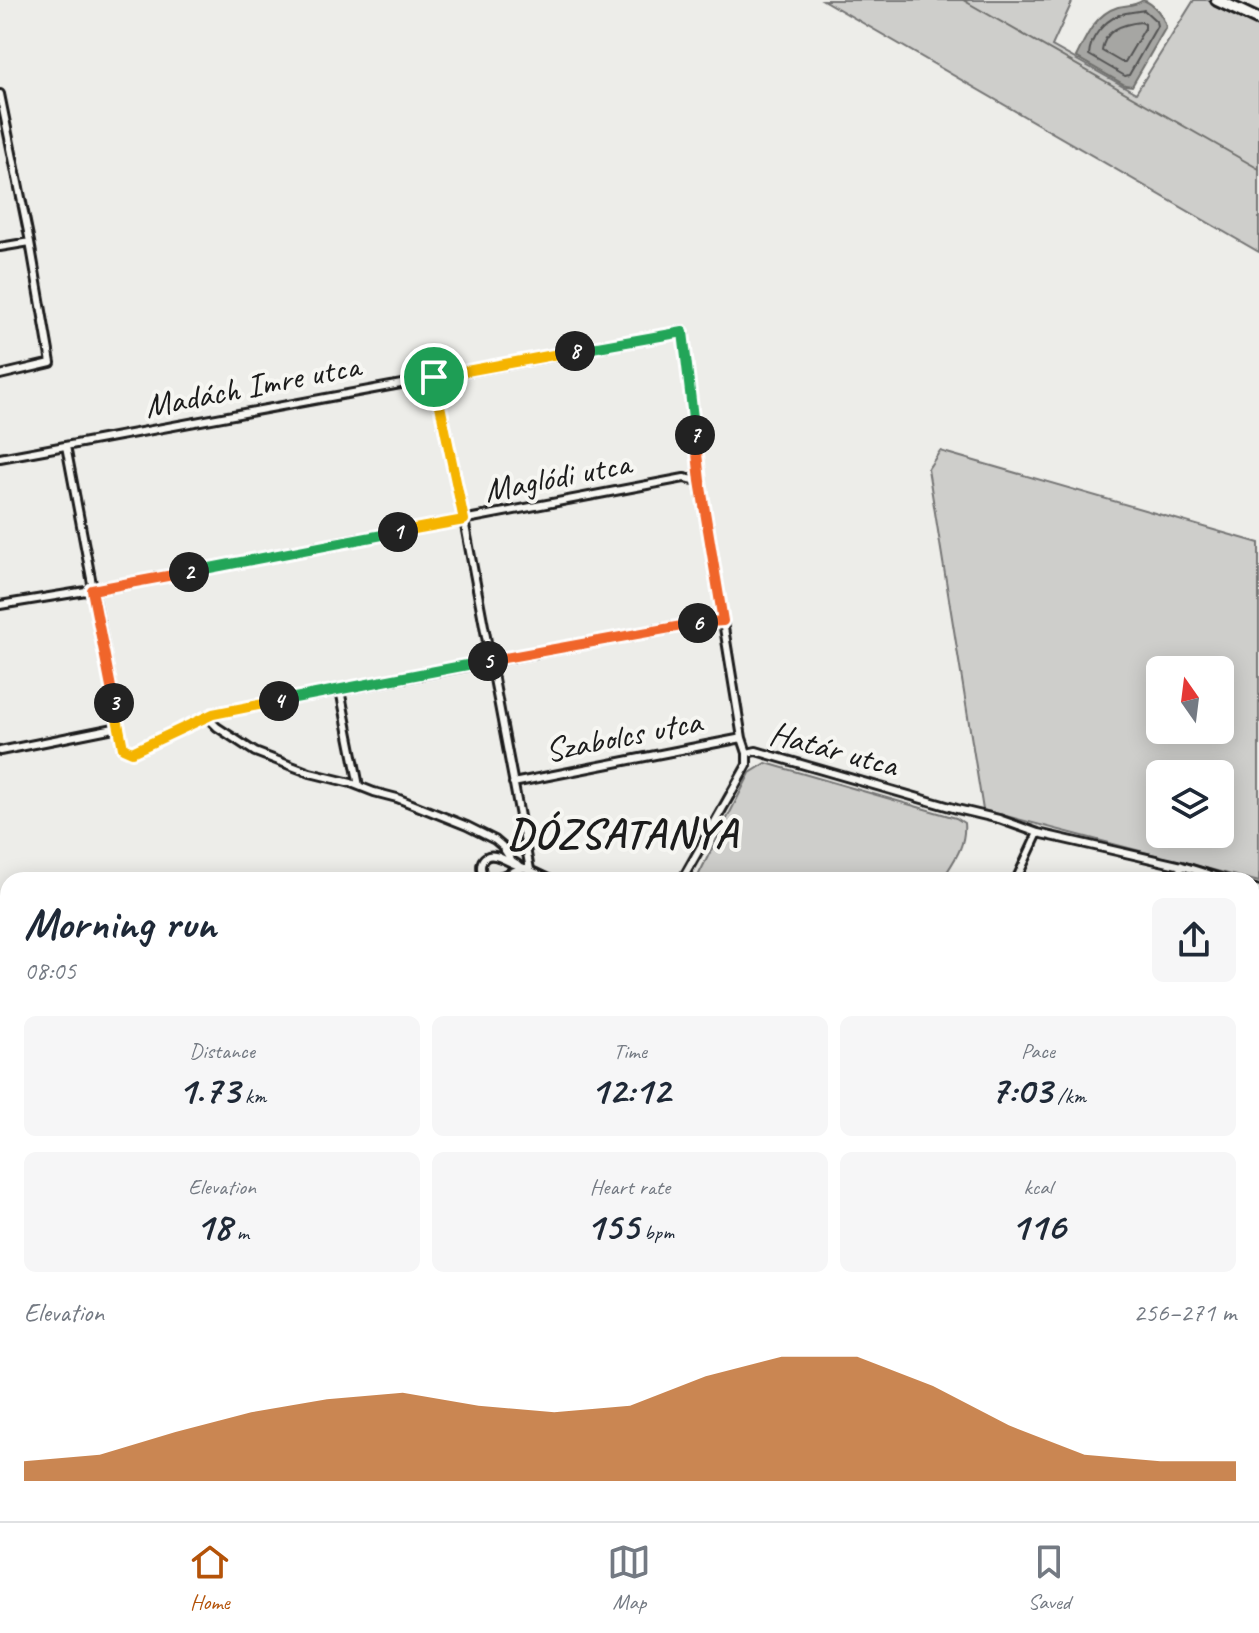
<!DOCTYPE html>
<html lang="en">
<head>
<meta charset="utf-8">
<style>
	:root { --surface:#fff; --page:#f6f6f7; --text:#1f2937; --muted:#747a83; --line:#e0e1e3; --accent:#b45309 }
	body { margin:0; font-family:Caveat,sans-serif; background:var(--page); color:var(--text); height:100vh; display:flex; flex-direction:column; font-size:30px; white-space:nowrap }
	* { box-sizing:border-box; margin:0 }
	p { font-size:26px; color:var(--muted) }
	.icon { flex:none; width:44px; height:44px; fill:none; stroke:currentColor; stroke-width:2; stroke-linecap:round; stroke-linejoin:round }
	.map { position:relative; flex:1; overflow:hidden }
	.panel { position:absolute; left:0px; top:872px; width:1260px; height:650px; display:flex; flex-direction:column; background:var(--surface); border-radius:24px 24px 0 0; box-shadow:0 4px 20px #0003 }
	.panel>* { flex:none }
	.needle { width:52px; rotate:346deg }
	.tools { position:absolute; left:1146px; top:656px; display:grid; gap:16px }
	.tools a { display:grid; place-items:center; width:88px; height:88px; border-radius:12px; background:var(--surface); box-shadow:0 4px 20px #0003; font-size:40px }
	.pin { position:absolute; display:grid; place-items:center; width:68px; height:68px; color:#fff; margin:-34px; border:4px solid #fff; border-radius:50%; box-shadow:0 2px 8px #0007 }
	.km { position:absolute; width:40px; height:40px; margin:-20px; border-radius:50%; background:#222; color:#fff; font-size:22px; line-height:40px; text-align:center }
	.round { display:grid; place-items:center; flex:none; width:84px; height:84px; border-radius:12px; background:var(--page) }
	.overview { display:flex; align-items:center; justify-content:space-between; height:136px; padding:0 24px }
	h1 { font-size:44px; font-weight:700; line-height:60px }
	.metrics { display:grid; grid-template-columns:repeat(3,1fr); gap:12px; height:136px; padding:8px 24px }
	.metrics div { display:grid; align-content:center; border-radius:12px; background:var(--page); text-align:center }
	.metrics b { font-size:40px; font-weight:700 }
	.metrics small { font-size:22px; font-weight:400 }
	.metrics p { font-size:22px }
	.chart { height:224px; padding:16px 24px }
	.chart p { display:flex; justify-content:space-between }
	.chart svg { width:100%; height:144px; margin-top:8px; fill:var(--accent); opacity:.7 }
	.tab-bar { display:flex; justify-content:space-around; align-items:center; height:112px; border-top:2px solid var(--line); background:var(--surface); font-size:22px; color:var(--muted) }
	.tab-bar a { display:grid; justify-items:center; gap:4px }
	.tab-bar .current { color:var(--accent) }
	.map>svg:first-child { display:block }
</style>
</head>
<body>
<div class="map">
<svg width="1259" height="1521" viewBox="0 0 1259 1521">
	<rect width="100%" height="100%" fill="#edede9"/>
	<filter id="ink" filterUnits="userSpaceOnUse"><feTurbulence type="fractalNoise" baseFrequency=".0125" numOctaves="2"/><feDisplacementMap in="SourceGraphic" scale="16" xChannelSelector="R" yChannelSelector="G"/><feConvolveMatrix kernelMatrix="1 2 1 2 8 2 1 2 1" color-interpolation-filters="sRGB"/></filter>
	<g filter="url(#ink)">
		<path fill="#cececb" stroke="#757574" stroke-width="2" fill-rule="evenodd" d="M823,0H1073L1052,46L1136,93L1194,0H1209L1259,25V252Z
			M940,451L1259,543V882L983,810L928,469ZM1160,670H1220V730H1160ZM1160,774H1220V834H1160Z
			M766,763L956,818L964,823C966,844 956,858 945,875L944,880H696L750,773Z
			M0,1028L8,1034V1210L0,1204Z
			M0,1414L8,1423V1510L0,1500Z
			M42,1514H87L93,1521H36Z"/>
		<path fill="#a6a6a3" stroke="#6f6f6d" stroke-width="2" d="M1143,0C1154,4 1163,15 1166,27L1132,86L1125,85L1076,57C1086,37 1095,14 1118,7C1127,5 1135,6 1143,0Z"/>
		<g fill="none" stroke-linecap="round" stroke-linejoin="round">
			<path stroke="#535352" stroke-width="2" d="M1144,10L1156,21L1157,26L1129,75L1125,76L1089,55C1090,38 1103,22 1119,15C1126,12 1136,12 1144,10Z
				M1141,22L1145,24V28L1125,62H1121L1102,51C1104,30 1122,24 1141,22Z"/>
			<path stroke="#6f6f6d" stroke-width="2" d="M963,0L1259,169"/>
			<g stroke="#1c1c1c" stroke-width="12">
				<path id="minor" d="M0,94L30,242L51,363L0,375
					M0,247L30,242
					M434,377L464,520L532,880
					M66,446L123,748L132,752L213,714L706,621H723
					M0,458L683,332L700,481L742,738L747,753V765L682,880
					M0,605L92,590L684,478L700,481
					M340,690L359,786
					M207,717L217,727L255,752L310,773L351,783L374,792L397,798L467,826L495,840L502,846L512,861L517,864
					M0,751L119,727
					M747,753L756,751L957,809L999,819L1038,833L1182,866L1227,880
					M513,783L742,738
					M526,868C511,870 501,880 485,878C478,869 480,853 495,856C501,857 508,862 514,864C526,868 538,874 551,880
					M1016,880L1038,833
					M1175,880L1182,866
					M1252,888L1259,890
					M1252,1068L1259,1053
					M1252,1214L1259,1217
					M1252,1406L1259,1391
					M411,1514L425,1521
					M1154,1514L1168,1521
					M187,1521L192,1514
					M323,1521L327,1514
					M494,1521L497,1514
					M603,1521L606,1514
					M714,1521L717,1514
					M877,1521L880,1514
					M1039,1521L1042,1514
					M1198,1521L1201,1514"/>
			</g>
			<g stroke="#1c1c1c" stroke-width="15">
				<path id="secondary" d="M0,1482L8,1492
					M27,1514L33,1521"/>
			</g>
			<g stroke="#1c1c1c" stroke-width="16">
				<path id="primary" d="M1217,0L1259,20"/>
			</g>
			<use href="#minor" stroke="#f6f6f2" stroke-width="6"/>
			<use href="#secondary" stroke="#f6f6f2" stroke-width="9"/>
			<use href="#primary" stroke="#f6f6f2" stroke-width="10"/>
		</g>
	</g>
	<g fill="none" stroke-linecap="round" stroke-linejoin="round" filter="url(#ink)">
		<g stroke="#fff" stroke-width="16">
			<path id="split-1" d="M398,532L464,520L434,377"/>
		</g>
		<g stroke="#fff" stroke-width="16">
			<path id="split-2" d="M189,572L398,532"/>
		</g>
		<g stroke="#fff" stroke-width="16">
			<path id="split-3" d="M114,703L92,590L189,572"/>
		</g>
		<g stroke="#fff" stroke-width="16">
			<path id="split-4" d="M114,703L123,748L132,752L213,714L279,701"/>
		</g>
		<g stroke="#fff" stroke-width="16">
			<path id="split-5" d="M279,701L488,661"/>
		</g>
		<g stroke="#fff" stroke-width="16">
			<path id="split-6" d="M488,661L698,623"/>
		</g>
		<g stroke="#fff" stroke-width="16">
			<path id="split-7" d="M695,435L700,481L723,621L698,623"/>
		</g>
		<g stroke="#fff" stroke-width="16">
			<path id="split-8" d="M575,351L683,332L695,435"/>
		</g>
		<g stroke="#fff" stroke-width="16">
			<path id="split-9" d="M434,377L575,351"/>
		</g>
		<use href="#split-1" stroke="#f5b400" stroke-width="10"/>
		<use href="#split-2" stroke="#22a559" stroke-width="10"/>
		<use href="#split-3" stroke="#f0652b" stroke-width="10"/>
		<use href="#split-4" stroke="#f5b400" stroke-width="10"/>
		<use href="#split-5" stroke="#22a559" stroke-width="10"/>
		<use href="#split-6" stroke="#f0652b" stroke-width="10"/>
		<use href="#split-7" stroke="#f0652b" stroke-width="10"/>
		<use href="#split-8" stroke="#22a559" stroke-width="10"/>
		<use href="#split-9" stroke="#f5b400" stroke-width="10"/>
	</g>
	<g text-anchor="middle" stroke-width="8" stroke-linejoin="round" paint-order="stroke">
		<g font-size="34" fill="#1c1c1c" stroke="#f6f6f2">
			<text transform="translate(252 385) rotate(-11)" y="12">Madách Imre utca</text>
			<text transform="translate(557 476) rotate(-11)" y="12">Maglódi utca</text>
			<text transform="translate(623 735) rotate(-11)" y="12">Szabolcs utca</text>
			<text transform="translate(834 748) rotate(15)" y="12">Határ utca</text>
		</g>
		<g font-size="42" font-weight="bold" letter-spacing="2" fill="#1c1c1c" stroke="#f6f6f2">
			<text x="623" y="847">DÓZSATANYA</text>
		</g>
	</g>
</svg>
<div class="tools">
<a><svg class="needle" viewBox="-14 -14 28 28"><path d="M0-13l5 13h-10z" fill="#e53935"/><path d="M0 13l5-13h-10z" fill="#747a83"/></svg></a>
<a><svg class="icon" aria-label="layers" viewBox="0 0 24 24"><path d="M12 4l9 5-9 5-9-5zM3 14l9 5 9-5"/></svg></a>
</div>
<div class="pin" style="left:434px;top:377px;background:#1e9e55"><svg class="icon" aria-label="arrive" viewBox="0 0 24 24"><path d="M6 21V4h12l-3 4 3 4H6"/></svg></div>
<b class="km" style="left:398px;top:532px">1</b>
<b class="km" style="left:189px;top:572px">2</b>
<b class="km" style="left:114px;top:703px">3</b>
<b class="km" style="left:279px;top:701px">4</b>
<b class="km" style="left:488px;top:661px">5</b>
<b class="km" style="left:698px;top:623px">6</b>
<b class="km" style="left:695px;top:435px">7</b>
<b class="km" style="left:575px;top:351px">8</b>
<section class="panel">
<div class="overview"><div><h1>Morning run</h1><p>08:05</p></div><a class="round"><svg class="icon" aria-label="share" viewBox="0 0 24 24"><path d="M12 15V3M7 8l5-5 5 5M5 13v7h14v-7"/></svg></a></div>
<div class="metrics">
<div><p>Distance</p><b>1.73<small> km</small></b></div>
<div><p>Time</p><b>12:12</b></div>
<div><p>Pace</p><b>7:03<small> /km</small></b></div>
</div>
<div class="metrics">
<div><p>Elevation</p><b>18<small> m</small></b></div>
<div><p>Heart rate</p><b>155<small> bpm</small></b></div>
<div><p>kcal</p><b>116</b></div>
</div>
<div class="chart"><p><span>Elevation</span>256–271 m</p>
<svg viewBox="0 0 160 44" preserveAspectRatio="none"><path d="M0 44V38L10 36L20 29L30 23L40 19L50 17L60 21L70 23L80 21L90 12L100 6L110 6L120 15L130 27L140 36L150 38L160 38V44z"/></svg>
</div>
</section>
</div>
<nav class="tab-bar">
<a class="current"><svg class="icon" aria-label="home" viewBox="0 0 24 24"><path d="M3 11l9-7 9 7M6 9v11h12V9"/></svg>Home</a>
<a><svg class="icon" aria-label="map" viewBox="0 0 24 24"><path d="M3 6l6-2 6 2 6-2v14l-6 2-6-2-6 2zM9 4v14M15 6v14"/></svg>Map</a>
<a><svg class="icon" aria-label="saved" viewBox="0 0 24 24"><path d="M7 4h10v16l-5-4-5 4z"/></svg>Saved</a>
</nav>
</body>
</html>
